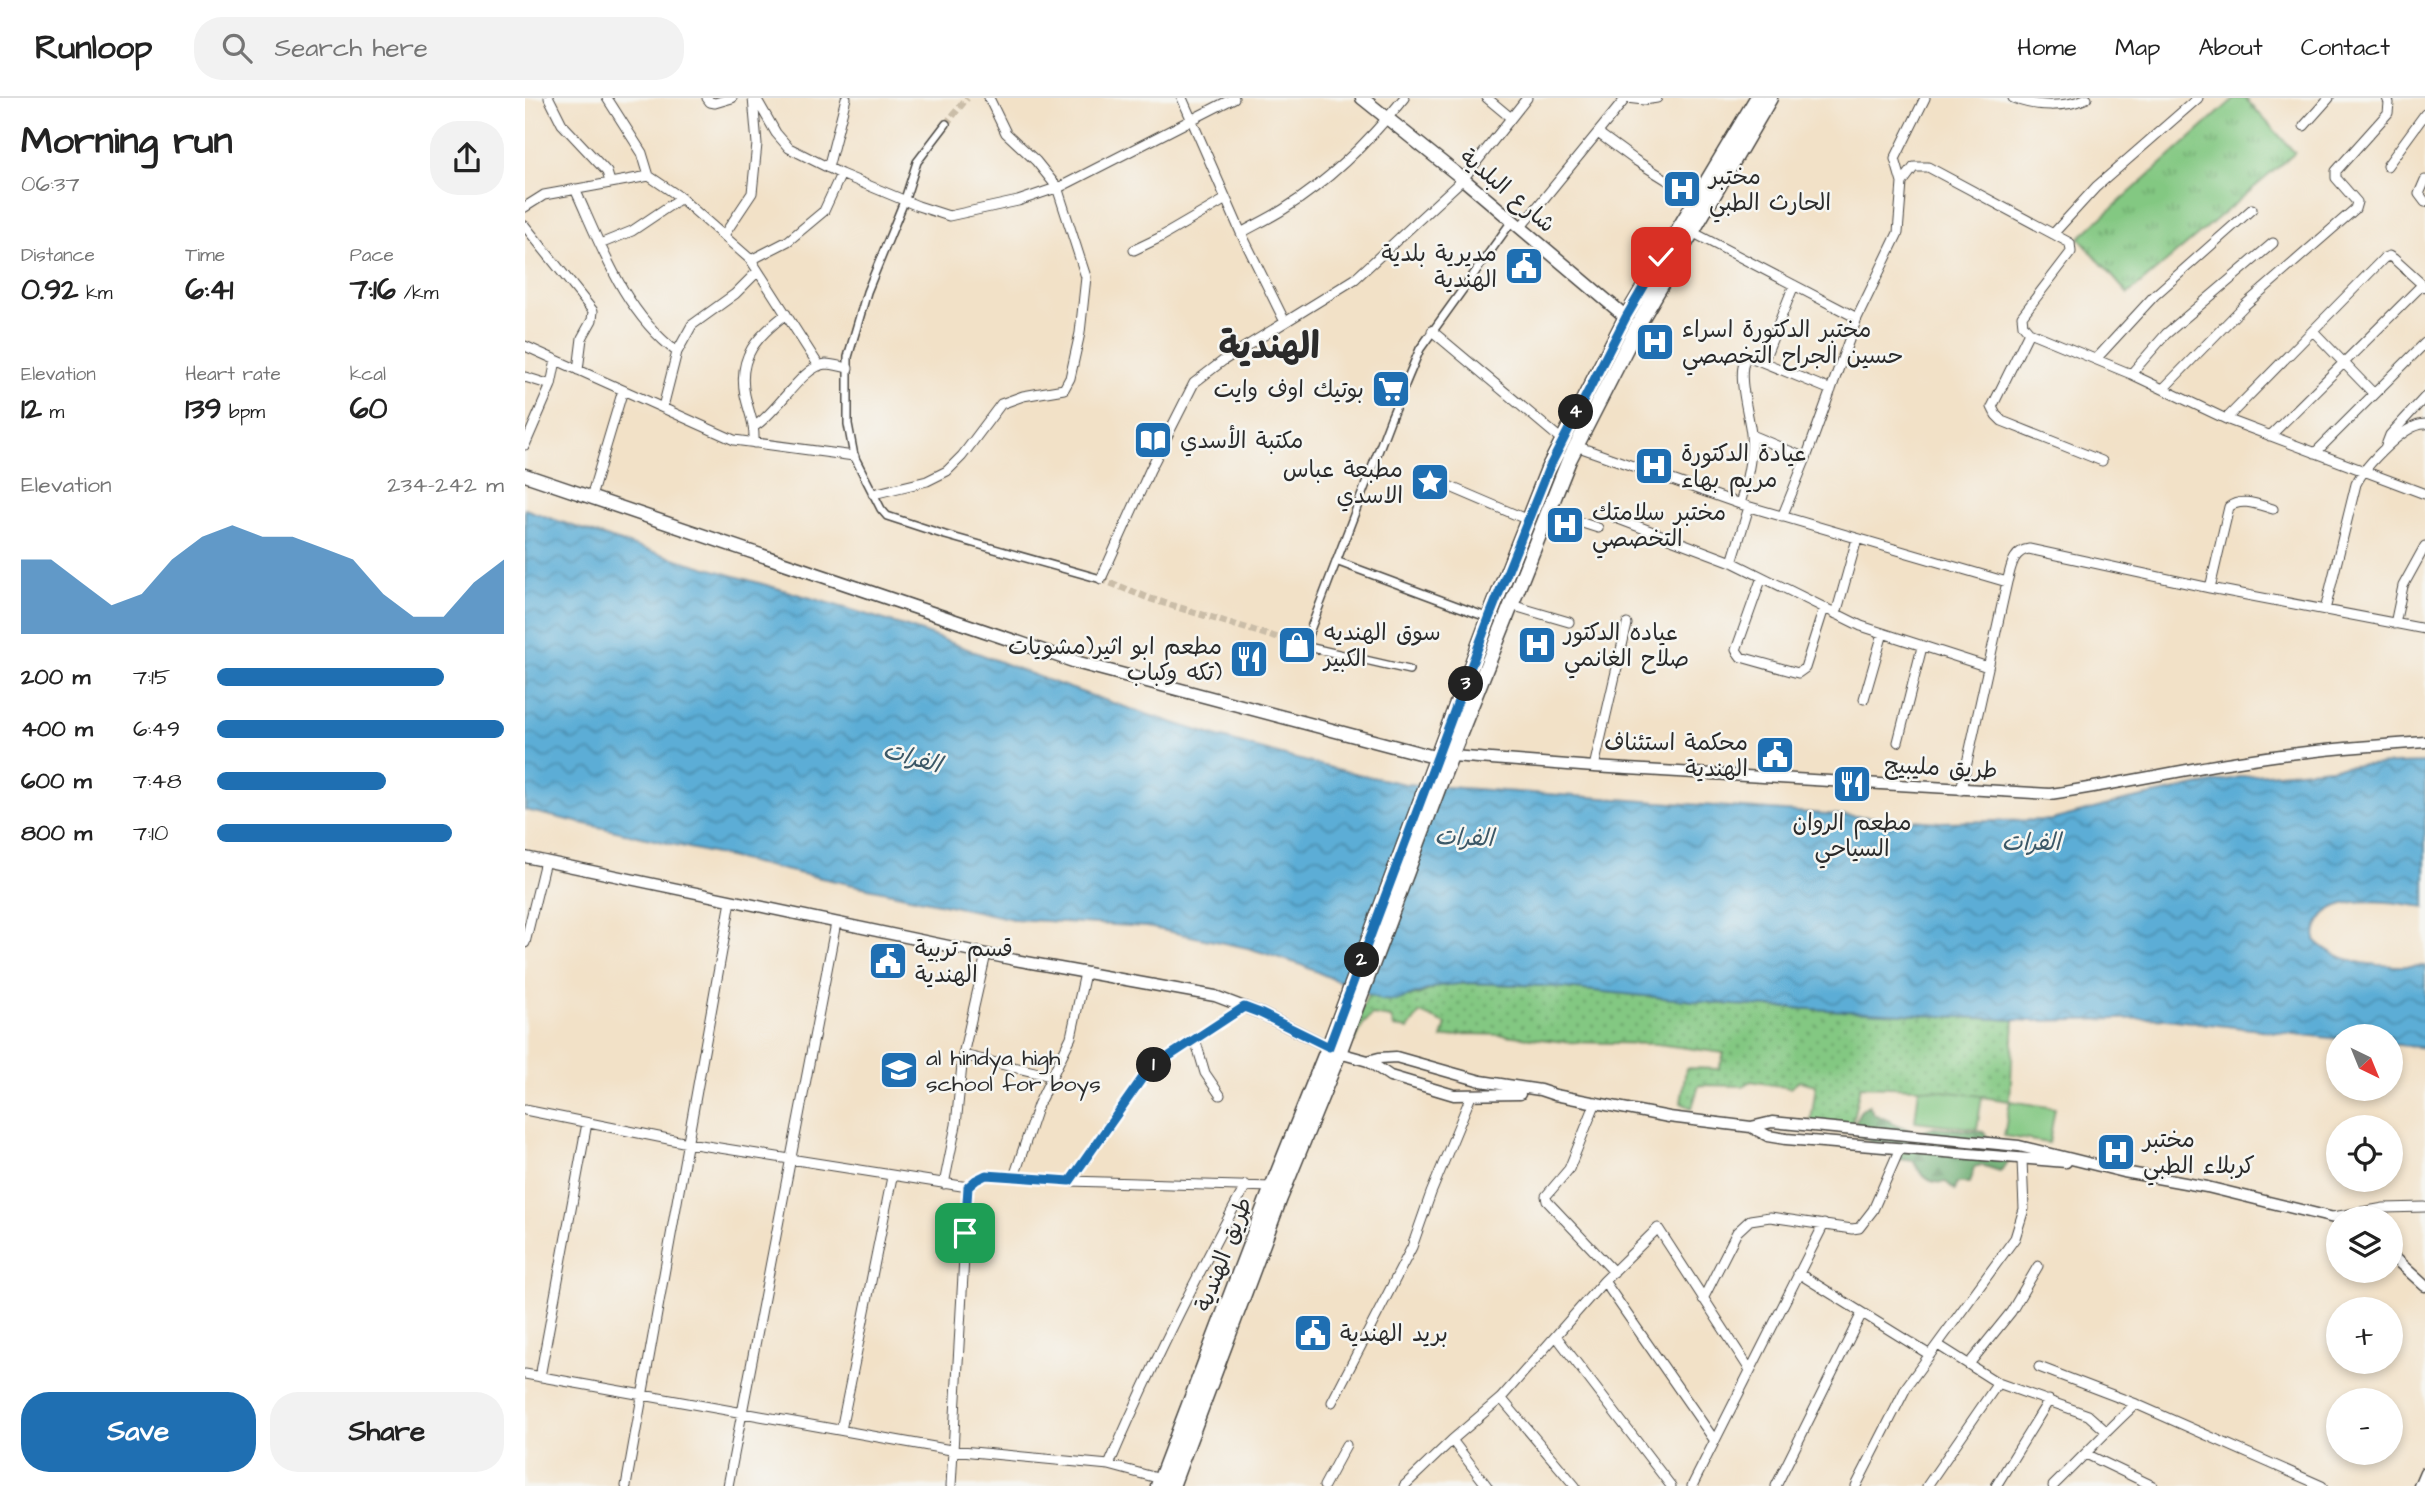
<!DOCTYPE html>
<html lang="en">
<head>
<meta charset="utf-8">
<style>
	:root { --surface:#fff; --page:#f2f2f2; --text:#222; --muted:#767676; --line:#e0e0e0; --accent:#1f6fb2 }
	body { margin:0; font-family:"Architects Daughter","Playpen Sans Arabic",sans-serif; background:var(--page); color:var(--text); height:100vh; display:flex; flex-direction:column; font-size:26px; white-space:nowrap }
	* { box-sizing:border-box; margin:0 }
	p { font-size:23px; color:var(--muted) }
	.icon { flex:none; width:38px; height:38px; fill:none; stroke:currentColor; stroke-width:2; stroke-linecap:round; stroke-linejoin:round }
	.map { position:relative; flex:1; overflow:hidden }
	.drawer { display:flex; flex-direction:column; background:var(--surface); width:525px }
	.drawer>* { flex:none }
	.needle { width:46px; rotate:137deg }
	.fabs { position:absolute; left:1801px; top:926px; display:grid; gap:14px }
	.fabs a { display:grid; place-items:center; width:77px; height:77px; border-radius:50%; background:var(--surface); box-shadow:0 4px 10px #0003; font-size:35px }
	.pin { position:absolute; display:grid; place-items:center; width:60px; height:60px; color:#fff; margin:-30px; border-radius:14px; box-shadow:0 4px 10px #0006 }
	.km { position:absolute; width:35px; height:35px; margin:-18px; border-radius:50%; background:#222; color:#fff; font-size:19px; line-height:35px; text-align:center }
	.round { display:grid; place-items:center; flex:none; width:74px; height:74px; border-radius:28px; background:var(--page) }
	.head { display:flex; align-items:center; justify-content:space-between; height:119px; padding:0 21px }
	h1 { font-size:38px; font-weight:700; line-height:52px }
	.stats { display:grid; grid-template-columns:repeat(3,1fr); gap:10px; height:119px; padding:7px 21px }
	.stats div { display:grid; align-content:center }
	.stats b { font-size:30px; font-weight:700 }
	.stats small { font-size:19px; font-weight:400 }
	.stats p { font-size:19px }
	.chart { height:196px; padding:14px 21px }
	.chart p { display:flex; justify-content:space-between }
	.chart svg { width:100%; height:126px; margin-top:7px; fill:var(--accent); opacity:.7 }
	.button { display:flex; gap:14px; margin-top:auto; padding:14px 21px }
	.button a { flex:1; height:80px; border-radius:28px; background:var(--accent); color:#fff; font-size:28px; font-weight:700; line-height:80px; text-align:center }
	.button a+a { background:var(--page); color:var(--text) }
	ul { padding:0 21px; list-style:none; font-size:23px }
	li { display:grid; grid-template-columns:112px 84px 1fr; align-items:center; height:52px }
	li i { height:18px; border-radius:9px; background:var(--accent) }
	header { display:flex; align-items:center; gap:42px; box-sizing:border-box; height:98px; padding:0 35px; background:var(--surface); border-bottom:2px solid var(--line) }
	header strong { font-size:33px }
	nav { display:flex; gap:38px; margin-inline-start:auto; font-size:24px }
	.search { width:490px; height:63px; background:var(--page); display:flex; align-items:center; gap:18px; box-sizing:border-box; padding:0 24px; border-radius:28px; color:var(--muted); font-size:26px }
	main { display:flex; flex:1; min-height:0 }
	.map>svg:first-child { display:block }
</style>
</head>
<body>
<header>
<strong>Runloop</strong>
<div class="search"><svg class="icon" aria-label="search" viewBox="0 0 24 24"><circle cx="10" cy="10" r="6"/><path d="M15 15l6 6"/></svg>Search here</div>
<nav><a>Home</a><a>Map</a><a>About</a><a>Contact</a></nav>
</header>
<main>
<section class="drawer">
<div class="head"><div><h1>Morning run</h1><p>06:37</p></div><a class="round"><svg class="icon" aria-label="share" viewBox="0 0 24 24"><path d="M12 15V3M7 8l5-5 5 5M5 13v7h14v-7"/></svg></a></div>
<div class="stats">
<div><p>Distance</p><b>0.92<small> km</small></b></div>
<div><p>Time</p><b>6:41</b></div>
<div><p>Pace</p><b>7:16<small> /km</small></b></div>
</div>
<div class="stats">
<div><p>Elevation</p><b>12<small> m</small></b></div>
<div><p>Heart rate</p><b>139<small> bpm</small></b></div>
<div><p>kcal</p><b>60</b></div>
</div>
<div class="chart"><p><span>Elevation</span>234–242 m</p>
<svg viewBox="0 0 160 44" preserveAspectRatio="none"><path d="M0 44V18L10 18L20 26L30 34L40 30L50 18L60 10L70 6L80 10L90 10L100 14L110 18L120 30L130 38L140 38L150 26L160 18V44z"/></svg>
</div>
<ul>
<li><b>200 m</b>7:15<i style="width:79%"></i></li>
<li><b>400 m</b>6:49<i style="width:100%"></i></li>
<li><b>600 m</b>7:48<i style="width:59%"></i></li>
<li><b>800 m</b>7:10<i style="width:82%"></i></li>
</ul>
<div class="button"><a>Save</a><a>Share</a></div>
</section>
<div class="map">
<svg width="1900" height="1388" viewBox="0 0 1900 1388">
	<defs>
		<pattern id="grass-dots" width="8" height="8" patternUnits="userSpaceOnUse" patternTransform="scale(1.75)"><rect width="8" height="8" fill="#83c882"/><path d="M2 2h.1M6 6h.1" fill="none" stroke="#6ba36b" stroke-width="1.8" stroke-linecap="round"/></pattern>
		<pattern id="forest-firs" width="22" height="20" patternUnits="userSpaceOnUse" patternTransform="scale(1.75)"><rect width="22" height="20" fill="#6aac70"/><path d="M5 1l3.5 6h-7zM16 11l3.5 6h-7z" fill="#578c5c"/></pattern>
		<pattern id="park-tufts" width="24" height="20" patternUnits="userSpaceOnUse" patternTransform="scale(1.75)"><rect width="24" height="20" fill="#83c882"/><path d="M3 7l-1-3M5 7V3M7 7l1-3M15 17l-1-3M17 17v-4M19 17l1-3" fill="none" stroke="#6ba36b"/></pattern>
		<pattern id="water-waves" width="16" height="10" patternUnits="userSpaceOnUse" patternTransform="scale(1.75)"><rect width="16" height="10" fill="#5badd6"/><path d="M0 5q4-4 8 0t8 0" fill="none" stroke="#4b8dae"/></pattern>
	</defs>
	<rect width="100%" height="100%" fill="#f6f6f2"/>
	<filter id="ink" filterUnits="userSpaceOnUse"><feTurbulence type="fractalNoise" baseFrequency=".0143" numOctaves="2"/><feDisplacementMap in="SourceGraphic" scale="14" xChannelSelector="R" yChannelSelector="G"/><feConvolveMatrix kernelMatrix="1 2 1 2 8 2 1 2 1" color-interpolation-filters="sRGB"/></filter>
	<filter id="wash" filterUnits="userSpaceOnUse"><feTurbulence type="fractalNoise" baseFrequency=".00686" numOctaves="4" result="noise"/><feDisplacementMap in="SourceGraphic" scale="28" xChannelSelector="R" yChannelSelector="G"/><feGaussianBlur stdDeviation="1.57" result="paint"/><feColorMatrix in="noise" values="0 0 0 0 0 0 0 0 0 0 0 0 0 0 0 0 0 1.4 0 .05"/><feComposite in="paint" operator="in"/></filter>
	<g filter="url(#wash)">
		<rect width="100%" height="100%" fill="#f2e1c7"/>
		<path fill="url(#grass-dots)" stroke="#577a56" stroke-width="2" d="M943,885L1020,888L1210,907L1489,922L1485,1003L1394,990L1335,988L1325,1034L1285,1030L1291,987L1274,983L1265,990L1226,983L1219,988L1174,987L1167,1010L1156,1005L1161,970L1194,971L1199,955L1132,946L1040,944L979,937L942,936L917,940L921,926L895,915L883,931L869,929L866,920L847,917L838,926L830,943L825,940L843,896L856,902L893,897L914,888Z"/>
		<path fill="url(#forest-firs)" stroke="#4a6c4e" stroke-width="2" d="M1344,1007L1349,1016L1390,1035L1409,1029L1458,1034C1471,1050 1480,1044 1492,1056L1475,1073L1456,1067L1450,1069L1445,1085H1432L1430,1092L1421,1084C1405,1087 1395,1077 1389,1063L1374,1061L1377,1046L1349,1045L1330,1036C1328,1025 1333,1011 1344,1007Z"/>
		<path fill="url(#park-tufts)" stroke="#577a56" stroke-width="2" d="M1710,0H1720L1770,55L1603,196L1554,140Z"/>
		<path fill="#83c882" stroke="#577a56" stroke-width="2" d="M1394,990L1457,998L1452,1031L1390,1023Z
			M1485,1003L1530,1010L1524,1045L1479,1038Z"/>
		<path fill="url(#water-waves)" stroke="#436c80" stroke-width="2" d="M0,411C126,458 257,489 385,530C430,545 474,564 519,581C637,623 758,662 880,686L1414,724L1527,722L1599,703L1720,678L1837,667L1900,665V809C1866,804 1790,789 1790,842C1817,870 1862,868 1900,868V950L1866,946V938H1813V941L1633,920L1510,923L1210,907L1020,888L943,885L914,888L871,903L856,902L774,866L723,850L622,829L488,821L268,774L0,712Z"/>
	</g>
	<g filter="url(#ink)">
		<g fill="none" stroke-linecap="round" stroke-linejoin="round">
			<path stroke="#cabda8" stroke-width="7" stroke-dasharray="7 3.5" stroke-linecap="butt" d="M421,26L442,0
				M576,481L626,501L779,548"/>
			<g stroke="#494642" stroke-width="10">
				<path id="pedestrian" d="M421,26L392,64L380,101L342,194L323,259V326L329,358L356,411L362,418L420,437L576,481
					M811,463L964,520
					M884,572L779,548L866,320L895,251L987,123"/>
			</g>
			<g stroke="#494642" stroke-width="11">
				<path id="minor" d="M24,0L37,26L82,74L85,84
					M82,0L117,55L124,78
					M182,0L185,4L190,5L207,0
					M231,0L251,35L264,50L316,76L393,108L424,118L493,103L537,88L709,0
					M657,0L716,135L760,224
					M962,0L986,20
					M1488,0C1510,9 1541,10 1562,0
					M1779,28L1804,0
					M1073,35L1110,62L1171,100
					M1862,68L1900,16
					M303,70L321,0
					M1900,82L1894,96L1900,104
					M1377,85L1370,61L1400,0
					M50,91C77,150 99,214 152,254
					M0,109L19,97L124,78L152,97L226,162L294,268
					M0,128L68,213L67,222L57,240L53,272
					M995,130L1101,0L1119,2L1132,0
					M1167,134L1332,220
					M716,135C730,127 745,120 759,111C804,83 846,41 879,0
					M1528,136L1571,89L1673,0
					M199,137L227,95L232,46L228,0
					M75,146L107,133L156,100
					M609,152L634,140L701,101
					M226,162L263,143L299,113L316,76
					M907,233L1037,342
					M1788,233L1849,296
					M1504,234L1467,309L1471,317L1477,323L1577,363
					M0,248L209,342L329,358
					M1571,261L1629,198L1727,111
					M1238,264L1269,187
					M1606,276L1641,236L1748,145
					M0,279L26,287
					M1638,291L1720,207L1830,111L1832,104L1811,80V73L1863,15L1864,5L1862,0
					M138,309L152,254L167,227L210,196L233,173
					M1701,321L1859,160L1864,158L1869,161L1900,189
					M230,328C252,315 278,267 301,266C308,266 317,269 323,270
					M1226,337L1281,360
					M1745,338L1897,187
					M229,345C230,326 224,315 220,297C212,258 233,238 261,216
					M0,347L26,287L31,262
					M1051,348L1215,406L1482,484
					M1860,350L1865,337L1900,299
					M1790,355L1900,245
					M907,381L1003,422
					M348,396L402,383L422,373L437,358L476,306L498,298L539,291L545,280L555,235L561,179L532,89L511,63L481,35L464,0
					M66,399L98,292
					M1215,406C1221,385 1228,359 1226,336C1224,316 1212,279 1220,261L1225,259L1306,292
					M1023,414L1073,430
					M1257,419L1281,360L1332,220L1373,135L1377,85L1389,69H1403L1545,145L1546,154L1497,218L1498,227L1504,234L1606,276L1701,321L1900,396
					M1091,420L1207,464L1336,528L1463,569
					M1207,464L1224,409
					M1237,479L1211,552L1216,559L1273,575L1280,570L1299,510
					M576,481L625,372L669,285L699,262L830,181L938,81L1002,0
					M1685,490L1704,409C1716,399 1734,407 1748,411
					M986,507L1044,524
					M1800,512L1831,386C1840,368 1879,326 1900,326
					M1311,516L1332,441
					M1870,526L1878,488L1900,448
					M1339,601L1358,535
					M1373,644L1397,549
					M1069,669L1102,526
					M1436,692L1482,484C1486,471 1487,453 1504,451L1685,490L1900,531
					M0,845L20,763
					M670,941L680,975L695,997
					M438,957L526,978
					M1071,1004L1044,1071L1021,1098L1022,1103L1089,1174
					M0,1012L163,1045L443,1089
					M489,1079L513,1007L546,939L560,875
					M545,1083L623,972L719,909
					M419,1086L431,1027L438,957L461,856
					M1808,1119L1859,1110L1900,1109
					M1273,1175L1405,1257
					M1079,1183L1190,1343
					M1178,1201L1212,1134L1225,1122L1245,1119L1327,1131L1334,1130L1348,1112L1375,1050
					M1031,1238L1146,1388
					M1413,1247L1473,1285L1563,1317L1581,1333
					M1444,1266L1486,1214L1513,1168
					M1514,1269L1611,1306L1797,1388
					M0,1276L426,1352L584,1367L636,1381
					M15,1279L62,1025
					M976,1300L1050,1388
					M807,1304L887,1149L906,1095L946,998
					M316,1332L367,1079
					M927,1342L962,1388
					M1561,1356L1628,1388
					M584,1367C625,1271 671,1179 721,1087
					M101,1388L206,803
					M203,1388L311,825
					M426,1388L443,1089L451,1082L461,1077L545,1083L747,1089
					M799,1388L821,1347
					M879,1388L927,1342L976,1300L1079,1183L1133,1130L1225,1272
					M1167,1388L1299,1126
					M1251,1388L1337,1215
					M1331,1388L1382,1288L1490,1140L1499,1111L1497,1062
					M1402,1388L1473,1285
					M1471,1388L1524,1302
					M1528,1388C1556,1361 1582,1332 1611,1306"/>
			</g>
			<g stroke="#494642" stroke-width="13">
				<path id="tertiary" d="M927,658L1069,669L1525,696C1589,687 1651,673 1714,663C1776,653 1838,648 1900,644
					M0,759L490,862L690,898L735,915L804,949
					M814,955L843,963L865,978L929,997L995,996
					M843,963L854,960L871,959L956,983L1015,992L1030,997L1144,1019L1226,1029L1247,1024L1494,1048L1599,1074L1682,1089L1813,1121
					M1226,1029L1243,1038L1261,1041L1541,1064
					M1866,1157L1900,1188
					M1894,1388L1900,1374"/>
			</g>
			<g stroke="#494642" stroke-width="15">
				<path id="secondary" d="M837,0L938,81L1101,219
					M0,377L554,565L913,660"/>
			</g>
			<g stroke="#494642" stroke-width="17">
				<path id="primary" d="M633,1388L747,1089L807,940L964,520L1023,371L1101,219L1232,0
					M647,1388L755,1100L814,955L916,683L1044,362L1114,225L1245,0"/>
			</g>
			<use href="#pedestrian" stroke="#fff" stroke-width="7"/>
			<use href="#minor" stroke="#fff" stroke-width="9"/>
			<use href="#tertiary" stroke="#fff" stroke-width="10"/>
			<use href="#secondary" stroke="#fff" stroke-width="12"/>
			<use href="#primary" stroke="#fff" stroke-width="14"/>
		</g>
	</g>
	<g fill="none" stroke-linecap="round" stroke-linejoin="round" filter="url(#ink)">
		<g stroke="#fff" stroke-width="14">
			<path id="route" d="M440,1135L443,1089L451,1082L461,1077L545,1083L623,972L719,909L735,915L804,949L964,520L1023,372L1101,219L1136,159"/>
		</g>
		<use href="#route" stroke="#1f6fb2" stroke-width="9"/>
	</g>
	<defs>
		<g id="hospital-square" transform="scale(2.0125)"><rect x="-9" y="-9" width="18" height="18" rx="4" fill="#1f6fb2" stroke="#f6f6f2"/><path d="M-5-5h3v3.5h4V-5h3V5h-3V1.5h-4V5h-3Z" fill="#fff"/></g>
		<g id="civic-square" transform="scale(2.0125)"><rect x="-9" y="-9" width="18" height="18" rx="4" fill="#1f6fb2" stroke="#f6f6f2"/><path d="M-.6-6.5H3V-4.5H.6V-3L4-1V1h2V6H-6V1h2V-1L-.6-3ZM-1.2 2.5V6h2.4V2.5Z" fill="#fff"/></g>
		<g id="supermarket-square" transform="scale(2.0125)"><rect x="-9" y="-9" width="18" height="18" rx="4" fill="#1f6fb2" stroke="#f6f6f2"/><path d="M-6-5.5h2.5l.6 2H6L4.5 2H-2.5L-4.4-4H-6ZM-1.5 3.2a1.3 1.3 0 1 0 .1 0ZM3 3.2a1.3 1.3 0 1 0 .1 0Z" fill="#fff"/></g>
		<g id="library-square" transform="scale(2.0125)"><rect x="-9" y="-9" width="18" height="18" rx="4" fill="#1f6fb2" stroke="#f6f6f2"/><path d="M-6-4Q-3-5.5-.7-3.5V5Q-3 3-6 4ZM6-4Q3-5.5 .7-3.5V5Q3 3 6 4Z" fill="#fff"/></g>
		<g id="sight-square" transform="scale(2.0125)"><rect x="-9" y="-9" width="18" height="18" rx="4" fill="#1f6fb2" stroke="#f6f6f2"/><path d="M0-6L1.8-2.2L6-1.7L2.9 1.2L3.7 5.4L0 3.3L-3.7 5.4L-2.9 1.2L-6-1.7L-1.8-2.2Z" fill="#fff"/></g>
		<g id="shop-square" transform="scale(2.0125)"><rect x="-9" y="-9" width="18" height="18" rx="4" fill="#1f6fb2" stroke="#f6f6f2"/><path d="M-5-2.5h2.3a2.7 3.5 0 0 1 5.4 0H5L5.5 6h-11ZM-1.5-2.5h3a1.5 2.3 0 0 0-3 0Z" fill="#fff"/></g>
		<g id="restaurant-square" transform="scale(2.0125)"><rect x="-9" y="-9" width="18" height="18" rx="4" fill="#1f6fb2" stroke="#f6f6f2"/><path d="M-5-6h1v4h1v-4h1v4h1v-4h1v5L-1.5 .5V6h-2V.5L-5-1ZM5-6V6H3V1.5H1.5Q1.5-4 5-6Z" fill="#fff"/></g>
		<g id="school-square" transform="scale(2.0125)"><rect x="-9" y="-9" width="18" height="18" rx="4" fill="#1f6fb2" stroke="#f6f6f2"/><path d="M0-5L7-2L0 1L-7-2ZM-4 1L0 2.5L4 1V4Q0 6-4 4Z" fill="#fff"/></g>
	</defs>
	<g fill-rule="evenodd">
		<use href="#hospital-square" x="1157" y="91"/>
		<use href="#civic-square" x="999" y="168"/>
		<use href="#hospital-square" x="1130" y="244"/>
		<use href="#supermarket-square" x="866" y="291"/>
		<use href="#library-square" x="628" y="342"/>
		<use href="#hospital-square" x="1129" y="368"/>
		<use href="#sight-square" x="905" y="384"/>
		<use href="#hospital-square" x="1040" y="427"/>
		<use href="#shop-square" x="772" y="547"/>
		<use href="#hospital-square" x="1012" y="547"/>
		<use href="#restaurant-square" x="724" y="561"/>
		<use href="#civic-square" x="1250" y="657"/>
		<use href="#restaurant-square" x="1327" y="686"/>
		<use href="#civic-square" x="363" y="863"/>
		<use href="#school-square" x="374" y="972"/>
		<use href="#hospital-square" x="1591" y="1054"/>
		<use href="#civic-square" x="788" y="1235"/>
	</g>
	<g text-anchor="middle" stroke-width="5" stroke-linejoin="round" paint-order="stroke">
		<g font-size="23" fill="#2b2b2b" stroke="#f6f6f2" text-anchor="start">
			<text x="1184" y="86">مختبر<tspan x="1184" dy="26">الحارث الطبي</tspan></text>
			<text x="972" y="163" text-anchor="end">مديرية بلدية<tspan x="972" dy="26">الهندية</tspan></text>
			<text x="1157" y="239">مختبر الدكتورة اسراء<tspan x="1157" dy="26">حسين الجراح التخصصي</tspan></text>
			<text x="839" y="299" text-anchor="end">بوتيك اوف وايت</text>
			<text x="655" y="350">مكتبة الأسدي</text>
			<text x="1156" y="363">عيادة الدكتورة<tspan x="1156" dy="26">مريم بهاء</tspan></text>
			<text x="878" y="379" text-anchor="end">مطبعة عباس<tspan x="878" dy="26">الاسدي</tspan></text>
			<text x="1067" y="422">مختبر سلامتك<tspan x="1067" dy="26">التخصصي</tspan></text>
			<text x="799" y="542">سوق الهنديه<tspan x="799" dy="26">الكبير</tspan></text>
			<text x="1039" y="542">عياده الدكتور<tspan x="1039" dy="26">صلاح الغانمي</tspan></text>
			<text x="697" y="556" text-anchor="end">مطعم ابو اثير(مشويات<tspan x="697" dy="26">تكه وكباب)</tspan></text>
			<text x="1223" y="652" text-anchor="end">محكمة استئناف<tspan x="1223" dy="26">الهندية</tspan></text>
			<text x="1327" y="732" text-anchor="middle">مطعم الروان<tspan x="1327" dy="26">السياحي</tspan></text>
			<text x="390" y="858">قسم تربية<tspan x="390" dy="26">الهندية</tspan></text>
			<text x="401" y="967">al hindya high<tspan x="401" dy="26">school for boys</tspan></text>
			<text x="1618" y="1049">مختبر<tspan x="1618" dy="26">كربلاء الطبي</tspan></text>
			<text x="815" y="1243">بريد الهندية</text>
		</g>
		<g font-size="23" fill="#2b2b2b" stroke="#f6f6f2">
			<text transform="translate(983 92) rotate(40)" y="8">شارع البلدية</text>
			<text transform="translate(1416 669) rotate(3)" y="8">طريق مليبيج</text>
			<text transform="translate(698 1156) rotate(-69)" y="8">طريق الهندية</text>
		</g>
		<g font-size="24" font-style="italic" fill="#3c5867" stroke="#f6f6f2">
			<text transform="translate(387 659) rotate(16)" y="8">الفرات</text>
			<text transform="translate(939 739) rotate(2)" y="8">الفرات</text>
			<text x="1506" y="752">الفرات</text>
		</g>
		<g font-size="37" font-weight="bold" fill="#2b2b2b" stroke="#f6f6f2">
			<text x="744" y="260">الهندية</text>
		</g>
	</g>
</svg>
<div class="fabs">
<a><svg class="needle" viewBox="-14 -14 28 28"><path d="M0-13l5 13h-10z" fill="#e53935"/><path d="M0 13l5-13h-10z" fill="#767676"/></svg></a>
<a><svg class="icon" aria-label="locate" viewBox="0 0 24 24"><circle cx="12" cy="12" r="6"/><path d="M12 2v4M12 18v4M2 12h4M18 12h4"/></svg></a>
<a><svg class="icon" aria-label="layers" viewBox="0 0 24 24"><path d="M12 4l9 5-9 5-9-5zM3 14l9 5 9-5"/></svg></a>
<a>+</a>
<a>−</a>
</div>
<div class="pin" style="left:440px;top:1135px;background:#1e9e55"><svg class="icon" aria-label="arrive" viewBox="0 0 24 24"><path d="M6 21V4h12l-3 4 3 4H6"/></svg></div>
<div class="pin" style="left:1136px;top:159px;background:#d93025"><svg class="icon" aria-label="check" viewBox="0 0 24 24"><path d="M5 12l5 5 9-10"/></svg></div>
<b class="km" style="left:629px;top:967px">1</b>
<b class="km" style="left:837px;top:862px">2</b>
<b class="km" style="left:941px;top:586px">3</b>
<b class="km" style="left:1051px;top:314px">4</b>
</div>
</main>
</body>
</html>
